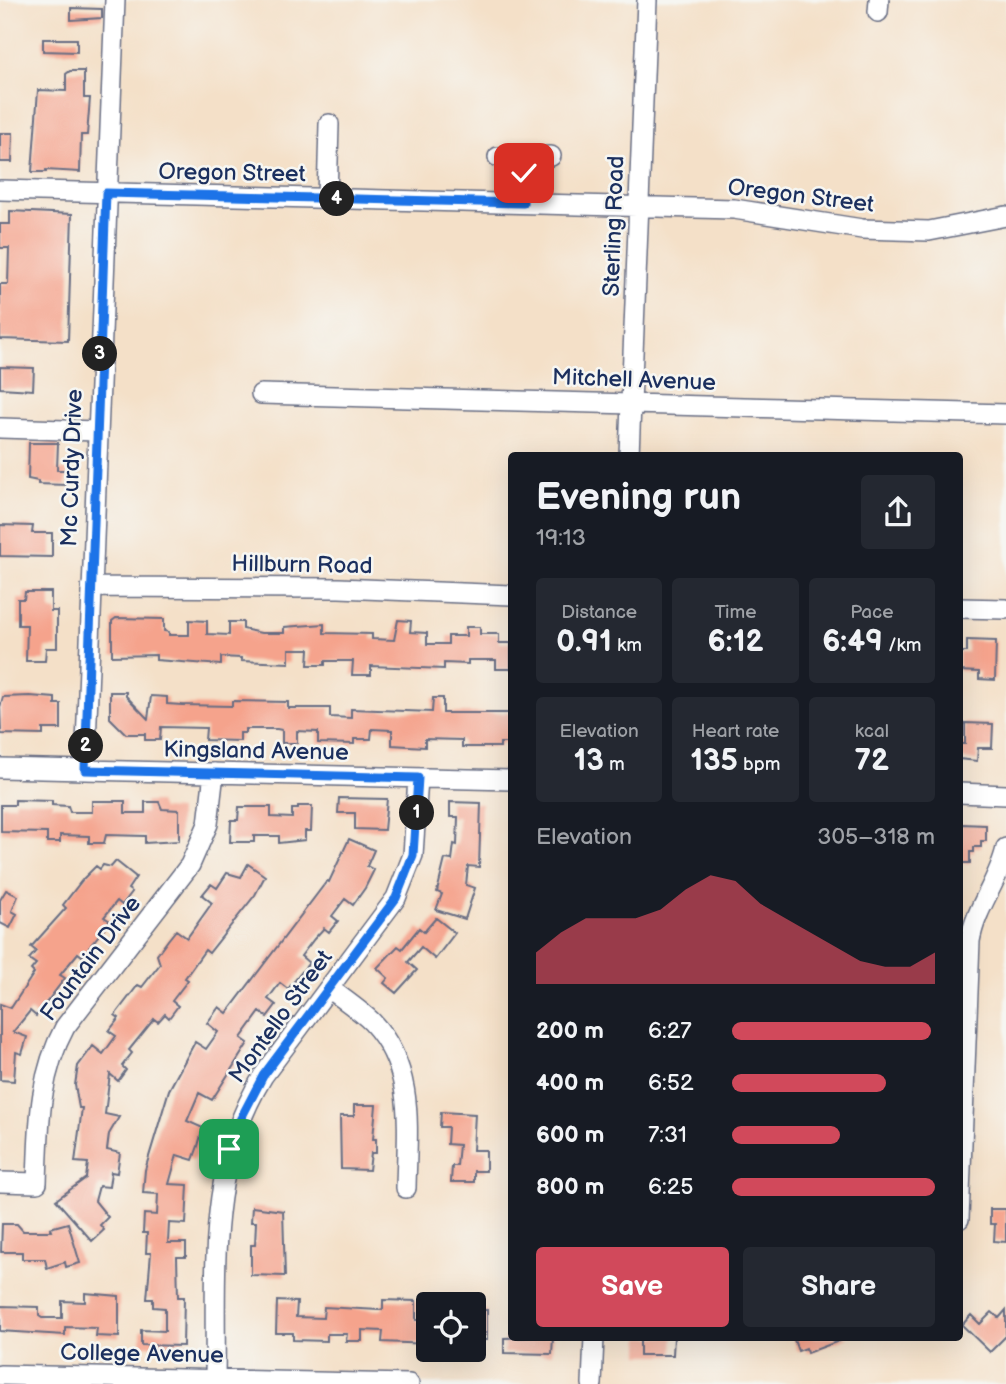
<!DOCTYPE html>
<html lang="en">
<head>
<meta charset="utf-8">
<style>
	:root { --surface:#171b24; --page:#242831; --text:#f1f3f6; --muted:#9ea1a6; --accent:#d1495b }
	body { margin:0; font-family:"Balsamiq Sans",sans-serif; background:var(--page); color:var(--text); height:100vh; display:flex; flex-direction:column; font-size:26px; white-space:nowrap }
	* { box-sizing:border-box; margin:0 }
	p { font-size:23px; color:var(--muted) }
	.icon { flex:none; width:38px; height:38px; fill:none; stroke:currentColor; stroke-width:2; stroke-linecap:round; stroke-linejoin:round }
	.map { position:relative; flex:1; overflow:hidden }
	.sheet { position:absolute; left:508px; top:452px; width:455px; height:889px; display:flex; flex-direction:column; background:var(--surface); border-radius:7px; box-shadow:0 7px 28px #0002 }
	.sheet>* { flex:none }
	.buttons { position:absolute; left:416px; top:1292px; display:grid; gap:14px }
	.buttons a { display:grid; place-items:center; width:70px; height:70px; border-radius:7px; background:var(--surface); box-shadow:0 7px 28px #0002; font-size:35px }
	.pin { position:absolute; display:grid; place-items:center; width:60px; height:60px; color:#fff; margin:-30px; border-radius:14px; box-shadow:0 4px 10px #0006 }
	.km { position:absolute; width:35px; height:35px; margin:-18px; border-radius:50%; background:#222; color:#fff; font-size:19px; line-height:35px; text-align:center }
	.round { display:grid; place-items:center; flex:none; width:74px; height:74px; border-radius:7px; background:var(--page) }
	.summary { display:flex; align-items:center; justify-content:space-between; height:119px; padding:0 28px }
	h1 { font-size:38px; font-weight:700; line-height:52px }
	.metrics { display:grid; grid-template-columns:repeat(3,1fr); gap:10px; height:119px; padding:7px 28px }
	.metrics div { display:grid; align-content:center; border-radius:7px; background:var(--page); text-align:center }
	.metrics b { font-size:30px; font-weight:700 }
	.metrics small { font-size:19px; font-weight:400 }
	.metrics p { font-size:19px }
	.chart { height:196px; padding:14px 28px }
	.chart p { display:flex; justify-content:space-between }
	.chart svg { width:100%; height:126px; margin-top:7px; fill:var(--accent); opacity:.7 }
	.primary-button { display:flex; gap:14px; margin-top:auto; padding:14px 28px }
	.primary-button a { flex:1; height:80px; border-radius:7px; background:var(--accent); color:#fff; font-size:28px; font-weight:700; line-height:80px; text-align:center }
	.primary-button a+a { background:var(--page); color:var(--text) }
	ul { padding:0 28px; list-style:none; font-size:23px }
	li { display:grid; grid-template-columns:112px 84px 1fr; align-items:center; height:52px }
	li i { height:18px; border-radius:9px; background:var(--accent) }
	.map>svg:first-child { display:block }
</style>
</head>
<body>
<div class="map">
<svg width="1006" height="1384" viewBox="0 0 1006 1384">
	<rect width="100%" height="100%" fill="#f6f6f2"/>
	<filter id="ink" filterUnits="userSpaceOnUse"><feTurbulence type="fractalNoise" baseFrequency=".0143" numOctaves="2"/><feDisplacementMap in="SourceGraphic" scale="14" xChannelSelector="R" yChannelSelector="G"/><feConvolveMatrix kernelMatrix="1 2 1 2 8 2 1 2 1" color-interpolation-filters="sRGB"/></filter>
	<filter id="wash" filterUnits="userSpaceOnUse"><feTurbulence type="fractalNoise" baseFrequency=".00686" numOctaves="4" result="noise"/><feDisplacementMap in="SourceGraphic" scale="28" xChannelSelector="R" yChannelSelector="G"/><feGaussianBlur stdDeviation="1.57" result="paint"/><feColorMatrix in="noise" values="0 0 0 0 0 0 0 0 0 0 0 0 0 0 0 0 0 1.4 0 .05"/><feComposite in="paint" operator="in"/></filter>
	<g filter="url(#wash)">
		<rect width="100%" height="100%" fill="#f4e0c8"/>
		<g id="blocks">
			<path fill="#f5a38c" d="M71,8L102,9V18L71,20Z
				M43,39H77V52L43,51Z
				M70,71H84V98H90L87,135H81L80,172L46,170V172H32L38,90L66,91V74Z
				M0,133H13L12,162H0Z
				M10,211L72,214L68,341L0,339V284H8L9,248H0V224H10Z
				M0,367L34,368L33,390L0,388Z
				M29,443H58L57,470H67L66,485L38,484V481L28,479Z
				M0,525L33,526L32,533H52V557L0,556Z
				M25,592H51V611H57V648H46L45,661H26L27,625H18V599H24Z
				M116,618L164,619V631L169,632V635H189V620L207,621V634L229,635V622H243V629L261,633H284V627L324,624V633L372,634V639L394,640L398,620L411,621L410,632L427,633V644H448V636H466V627H480V634H499V643H511V669H496V660H468V664L444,663V669L371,666V675H352L353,661H325V665H308L309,649H289V663L241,661V658L221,657V665L156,660V655L112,656V621Z
				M967,640L996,641L995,680L979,679V672L959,671V652H967Z
				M110,692H126V696L148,719L151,696L167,697V704L182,705L232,706V701L288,702V708H330V717L351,718V709L432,712L433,698H443V713H511V743H500V747H462V740L425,739V747L392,745V730L372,729L371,739H354V744L318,743V732L297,731V743H282V730L277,729H245V733H240V741L205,740L206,728L161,727L160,740H145V734H126L110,718Z
				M30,696L55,698V704H61V729H43V735L1,734L0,707L3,697Z
				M965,723L993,724L992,748H978L977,761L959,759V744H965Z
				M339,798L387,799L384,830L355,829V813H338Z
				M15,800L52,801V805L68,806L70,812H92V801H125V813H145V802H159L162,809L179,810V841L145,843V836L106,835L104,843H89V836L60,835V842H47V833L1,832V805H15Z
				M450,802L481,803L479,867L468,866L466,885L475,888L465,919L436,910L442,894L437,892L445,859L452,860L454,844L457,845L458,817H450Z
				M298,806H312L311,831H305V840L279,843V836H254V842H230L231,820H238L239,807H271V817L292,818V809H298Z
				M961,824L986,825V841H981V847H974V852H970V863H959Z
				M349,839L374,850L367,866L374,870L365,888L353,905L345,899L332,916L338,921L329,932L324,928L314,939L301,956L309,963L288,989L280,983L268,999L276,1005L267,1017L260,1012L241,1038L248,1043L212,1100L199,1093L187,1121L203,1128L198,1146L193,1160L177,1155L169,1184L188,1185L186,1224L169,1223L168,1243H186V1257H177L178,1297H184L183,1346L141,1345V1330L165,1331V1308L153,1307V1299H147L151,1253H146L147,1233H143L144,1214L157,1215L158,1194L143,1193L145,1170L169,1090L195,1042L206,1049L218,1032L207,1023L219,1007L227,1013L327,881L329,882Z
				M116,861L136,877L128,889L132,892L122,905L117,901L104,917L110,921L82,956L78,953L60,975L65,978L36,1016L30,1011L13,1032L27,1037L22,1054L16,1052L14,1081L0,1080V1004L11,1008L34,973L31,970L36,964L29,959L36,951L31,947L66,908L63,905L83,879L96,866L100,869L103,865L111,867Z
				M248,864L265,876L255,895L209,953L205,950L185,978L188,980L172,1001L178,1006L169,1018L165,1014L158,1022L154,1019L129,1050L132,1053L122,1066L126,1070L118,1081L110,1074L105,1114L119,1117L109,1134L107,1150L120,1153L117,1173L111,1172L109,1187L99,1186L95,1201L108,1217L100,1225L104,1230L92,1241L56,1200L86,1178L88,1163L75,1162L82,1108H79L75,1085L78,1066L93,1046L103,1054L116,1036L109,1031L119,1018L115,1015L138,985L142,987L160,964L157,955L168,940L176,930L187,938L212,903L202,895L211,884L217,888L227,873L241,877Z
				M6,890L18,896L12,911L17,914L10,928L0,923V900Z
				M436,918L455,933L435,959L421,947L408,962L417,970L396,993L384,983L388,978L377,968L398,946L402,949L419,928L424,932Z
				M354,1105H376L373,1139H376V1153H371L369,1170L341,1169L340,1116H354Z
				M441,1112L475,1114L473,1150H486V1171H474V1182H451L452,1166H457L459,1145L447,1144L448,1127H440Z
				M252,1207L283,1211L285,1276L251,1275V1245H255L256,1222H251Z
				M990,1209H1006V1242L994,1241L995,1224H990Z
				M68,1223L80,1263L66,1267L65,1262L47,1268L45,1259H22V1252H1L2,1224H17L23,1231H51L50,1228Z
				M85,1293L119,1296V1337L96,1336L97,1328L65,1327V1335L0,1331V1306L39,1307V1316L42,1318H62V1301L85,1302Z
				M383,1300L416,1301V1320H429V1344L382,1342L383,1331L362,1330V1341H346L347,1334H327V1341L293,1340V1333H276L277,1301L297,1302L296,1317L323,1318L324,1307L379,1310L383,1309Z
				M474,1310H487V1340H474Z
				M1006,1310V1336L990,1352L962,1325L971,1315L980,1324L992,1312L999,1318Z
				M532,1337H553L552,1354L504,1353V1338Z
				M640,1337H674L673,1355H640Z
				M793,1337H847V1338L807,1353L806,1348L798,1351Z"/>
		</g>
	</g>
	<g filter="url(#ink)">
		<use href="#blocks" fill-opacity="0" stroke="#676d83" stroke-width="2"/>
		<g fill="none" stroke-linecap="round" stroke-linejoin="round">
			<g stroke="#676d83" stroke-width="22">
				<path id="minor" d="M878,12L879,0
					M498,157H527
					M0,190L734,209L862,229L929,231L1006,216
					M327,199L329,124
					M523,203L527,157L551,156
					M261,394L1006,414
					M0,428L97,431
					M629,455L647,0
					M91,587L339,588L511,595
					M959,608L1006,609
					M0,768L511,780
					M85,770L115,0
					M959,793L1006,795
					M329,988C343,999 360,1010 372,1022C416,1069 407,1129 406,1188
					M0,1182L37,1183C39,1127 38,1077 65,1027L190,865L208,824L214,773
					M959,1219L970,941C976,906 999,881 1006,848
					M0,1375L409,1384
					M215,1380C217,1272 205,1171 263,1076L396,898L413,855L418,778
					M592,1384L594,1337"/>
			</g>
			<use href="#minor" stroke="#fff" stroke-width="19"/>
		</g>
	</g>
	<g fill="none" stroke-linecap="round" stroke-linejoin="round" filter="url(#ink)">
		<g stroke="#fff" stroke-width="14">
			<path id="route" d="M229,1149L238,1124L263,1076L396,898L413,855L418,778L85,770L106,193L523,203L524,173"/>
		</g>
		<use href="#route" stroke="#1a73e8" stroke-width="9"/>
	</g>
	<g text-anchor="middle" stroke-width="5" stroke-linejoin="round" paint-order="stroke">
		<g font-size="23" fill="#1b2f5e" stroke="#f6f6f2">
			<text transform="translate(232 172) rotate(1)" y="8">Oregon Street</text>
			<text transform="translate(801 195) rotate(7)" y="8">Oregon Street</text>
			<text transform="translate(613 226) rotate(-88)" y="8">Sterling Road</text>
			<text transform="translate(634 379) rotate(2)" y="8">Mitchell Avenue</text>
			<text transform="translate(71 468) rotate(-88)" y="8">Mc Curdy Drive</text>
			<text transform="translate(302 564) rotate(1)" y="8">Hillburn Road</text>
			<text transform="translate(256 750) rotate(1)" y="8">Kingsland Avenue</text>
			<text transform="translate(90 958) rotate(-53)" y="8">Fountain Drive</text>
			<text transform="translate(280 1016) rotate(-54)" y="8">Montello Street</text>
			<text transform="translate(142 1353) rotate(1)" y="8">College Avenue</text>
		</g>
	</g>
</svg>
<div class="buttons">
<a><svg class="icon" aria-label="locate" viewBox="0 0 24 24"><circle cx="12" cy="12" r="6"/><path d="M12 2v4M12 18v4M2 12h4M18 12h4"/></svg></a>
</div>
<div class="pin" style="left:229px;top:1149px;background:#1e9e55"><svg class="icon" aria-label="arrive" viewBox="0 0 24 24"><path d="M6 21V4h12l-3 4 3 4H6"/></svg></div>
<div class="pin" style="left:524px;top:173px;background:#d93025"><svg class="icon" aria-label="check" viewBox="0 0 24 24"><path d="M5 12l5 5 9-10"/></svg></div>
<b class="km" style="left:417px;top:813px">1</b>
<b class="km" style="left:86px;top:746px">2</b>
<b class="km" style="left:100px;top:354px">3</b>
<b class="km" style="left:337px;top:199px">4</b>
<section class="sheet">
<div class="summary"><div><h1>Evening run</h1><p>19:13</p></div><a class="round"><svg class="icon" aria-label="share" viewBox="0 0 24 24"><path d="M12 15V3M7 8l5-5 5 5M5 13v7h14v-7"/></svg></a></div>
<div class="metrics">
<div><p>Distance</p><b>0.91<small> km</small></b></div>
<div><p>Time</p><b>6:12</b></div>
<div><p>Pace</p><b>6:49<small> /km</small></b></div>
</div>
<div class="metrics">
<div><p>Elevation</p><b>13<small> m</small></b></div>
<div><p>Heart rate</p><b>135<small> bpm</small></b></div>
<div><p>kcal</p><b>72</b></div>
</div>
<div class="chart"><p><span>Elevation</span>305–318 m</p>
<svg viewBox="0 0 160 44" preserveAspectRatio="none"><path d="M0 44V33L10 26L20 21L30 21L40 21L50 18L60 11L70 6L80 8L90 16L100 21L110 26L120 31L130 36L140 38L150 38L160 33V44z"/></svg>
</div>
<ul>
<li><b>200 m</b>6:27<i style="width:98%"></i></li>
<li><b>400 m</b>6:52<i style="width:76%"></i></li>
<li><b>600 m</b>7:31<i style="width:53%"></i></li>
<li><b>800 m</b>6:25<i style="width:100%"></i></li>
</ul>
<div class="primary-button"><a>Save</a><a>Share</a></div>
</section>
</div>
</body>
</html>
